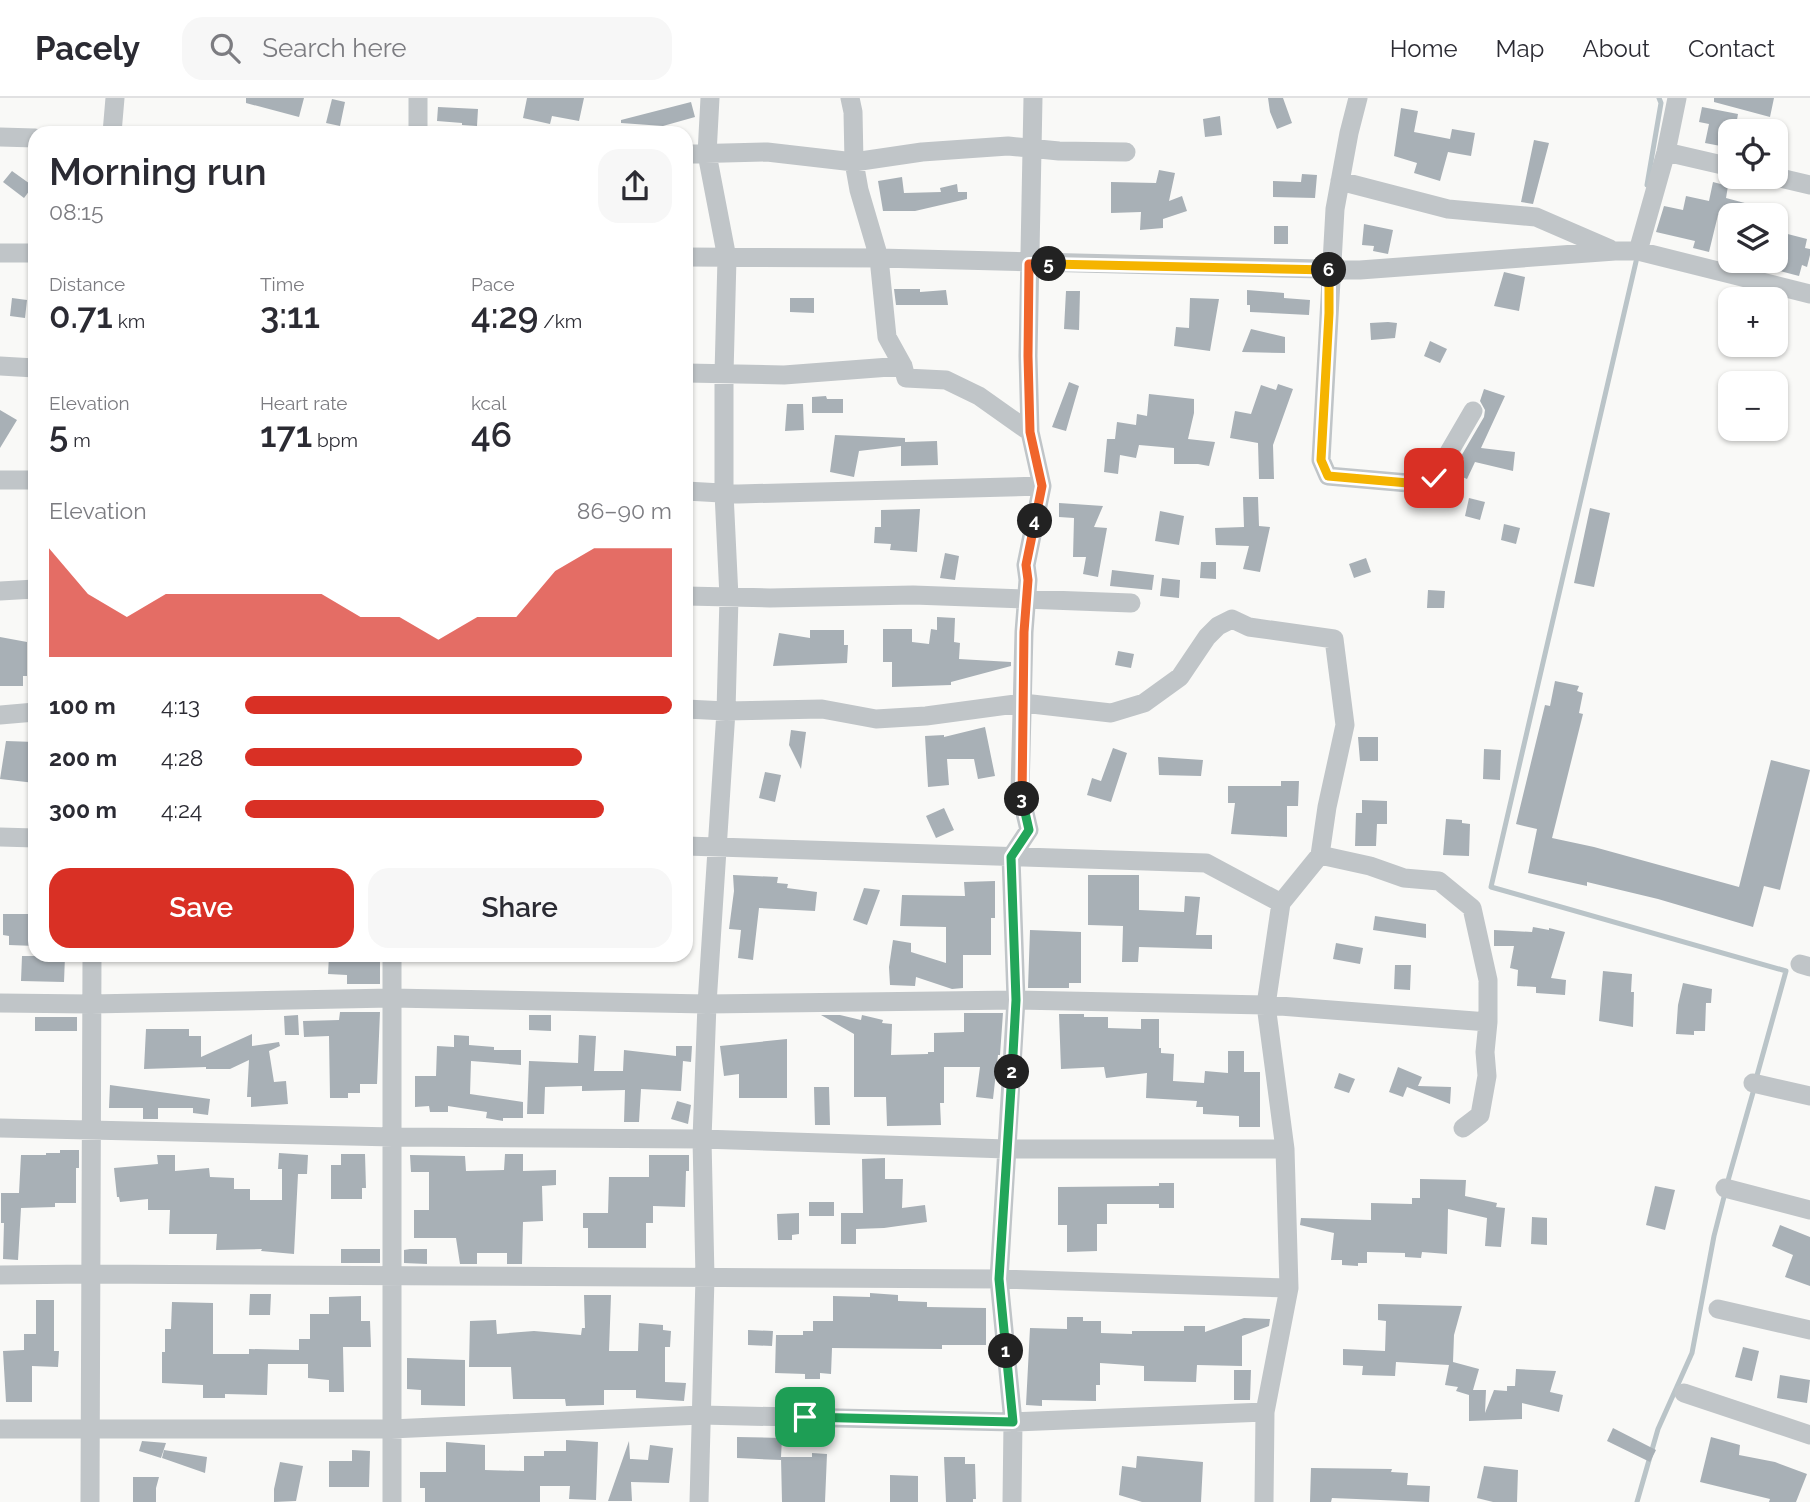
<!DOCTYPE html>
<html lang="en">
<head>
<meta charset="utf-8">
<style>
	:root { --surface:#fff; --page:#f7f7f7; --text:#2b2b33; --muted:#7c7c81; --line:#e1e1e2; --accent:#d93025 }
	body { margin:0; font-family:Raleway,sans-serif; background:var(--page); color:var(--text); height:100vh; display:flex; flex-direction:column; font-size:26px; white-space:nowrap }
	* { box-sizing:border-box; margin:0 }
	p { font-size:23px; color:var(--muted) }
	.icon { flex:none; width:38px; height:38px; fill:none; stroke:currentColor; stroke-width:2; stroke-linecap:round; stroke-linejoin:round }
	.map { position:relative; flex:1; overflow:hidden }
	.details { position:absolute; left:28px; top:28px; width:665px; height:836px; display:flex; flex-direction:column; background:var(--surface); border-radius:21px; box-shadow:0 2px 5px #0004 }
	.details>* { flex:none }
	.buttons { position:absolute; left:1718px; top:21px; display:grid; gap:14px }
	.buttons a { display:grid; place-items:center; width:70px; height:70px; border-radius:14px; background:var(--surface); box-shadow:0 2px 5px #0004; font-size:35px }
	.pin { position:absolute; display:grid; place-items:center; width:60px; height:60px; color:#fff; margin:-30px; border-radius:14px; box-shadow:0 4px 10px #0006 }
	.km { position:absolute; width:35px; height:35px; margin:-18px; border-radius:50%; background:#222; color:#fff; font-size:19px; line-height:35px; text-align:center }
	.round { display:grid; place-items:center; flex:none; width:74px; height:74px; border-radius:21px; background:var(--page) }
	.summary { display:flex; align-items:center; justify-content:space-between; height:119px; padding:0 21px }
	h1 { font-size:38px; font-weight:600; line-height:52px }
	.stats { display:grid; grid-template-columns:repeat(3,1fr); gap:10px; height:119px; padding:7px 21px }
	.stats div { display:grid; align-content:center }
	.stats b { font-size:35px; font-weight:600 }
	.stats small { font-size:19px; font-weight:400 }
	.stats p { font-size:19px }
	.chart { height:196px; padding:14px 21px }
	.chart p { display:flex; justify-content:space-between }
	.chart svg { width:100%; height:126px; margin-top:7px; fill:var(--accent); opacity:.7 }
	.button { display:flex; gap:14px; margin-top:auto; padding:14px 21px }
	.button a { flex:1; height:80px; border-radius:21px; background:var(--accent); color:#fff; font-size:28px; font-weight:600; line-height:80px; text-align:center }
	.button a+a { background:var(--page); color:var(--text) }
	ul { padding:0 21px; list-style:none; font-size:23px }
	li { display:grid; grid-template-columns:112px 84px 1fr; align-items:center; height:52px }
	li i { height:18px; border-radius:9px; background:var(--accent) }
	header { display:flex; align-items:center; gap:42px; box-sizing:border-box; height:98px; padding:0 35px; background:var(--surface); border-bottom:2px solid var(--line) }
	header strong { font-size:33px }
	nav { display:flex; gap:38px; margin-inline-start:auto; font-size:24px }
	.search { width:490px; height:63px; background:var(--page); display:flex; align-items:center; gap:18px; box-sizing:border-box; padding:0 24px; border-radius:21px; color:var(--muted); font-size:26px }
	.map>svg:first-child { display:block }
</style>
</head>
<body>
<header>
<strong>Pacely</strong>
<div class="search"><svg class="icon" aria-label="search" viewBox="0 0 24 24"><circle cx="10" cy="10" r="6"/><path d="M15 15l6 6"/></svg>Search here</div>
<nav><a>Home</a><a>Map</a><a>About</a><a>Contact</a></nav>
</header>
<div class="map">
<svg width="1810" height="1404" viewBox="0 0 1810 1404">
	<rect width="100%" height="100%" fill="#f9f9f7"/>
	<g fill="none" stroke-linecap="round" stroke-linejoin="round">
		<path stroke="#bac4c8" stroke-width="5" d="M1647,87L1661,5L1659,0
			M1638,155L1491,789L1786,873L1756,981
			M1727,1086L1754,991
			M1637,1404L1658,1331L1692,1255L1714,1138L1725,1095"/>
	</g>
	<path fill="#a8b0b6" d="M246,0H304L299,19L246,5Z
		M527,0H584L579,23L552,18L550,26L523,20Z
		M1268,0H1283L1292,25L1277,31L1270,14Z
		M1714,0H1774L1770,19L1714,4Z
		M332,1L345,4L340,28L326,25Z
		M691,4L695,19L663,28L621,25V22Z
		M438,9L478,11L477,28L462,27V25L437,23Z
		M1702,9L1738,16L1735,33H1731V50L1705,45L1709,26L1699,24Z
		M1401,10L1418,13L1414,34L1450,41L1452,31L1475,35L1471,58L1448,54L1440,83L1414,75L1417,65L1394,58Z
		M1220,18L1222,37L1205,39L1203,21Z
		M1534,42L1549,45L1533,106L1521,104Z
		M1159,72L1175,75L1169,103L1182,98L1187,113L1163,121V130L1140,132L1141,114L1111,115V84L1156,85Z
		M12,73L33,88L24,100L3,84Z
		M1302,76L1317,77L1315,100L1273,99V83L1301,84Z
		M902,79L904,95L941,94L940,90L957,86L958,94H967V101L915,113H883L878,83Z
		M1713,84L1728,88L1726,100L1771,112L1770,117H1718L1709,154L1693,150L1695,143L1656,134L1664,108L1683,112L1686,98L1709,103Z
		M1364,126L1393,132L1388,156L1373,153L1374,148L1362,147Z
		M1274,128H1288V146H1274Z
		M1776,133L1807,141L1805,150L1810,151V157L1807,169L1802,167L1799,178L1776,172Z
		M1504,174L1525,179L1519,213L1494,208Z
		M894,191H920V194L946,192L948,207H896Z
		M1247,192L1284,195V200L1310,202L1309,217L1250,214V207H1247Z
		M1066,193H1080L1079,232L1064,231Z
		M12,200L27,202L25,220L10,218Z
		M790,200H814V215L790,214Z
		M1190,200L1219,201L1210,253L1174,248L1176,229L1189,230Z
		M1388,224L1397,225L1395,240L1371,242L1370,225Z
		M1251,231L1285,239V255L1242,254Z
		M1430,243L1447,251L1440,265L1424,258Z
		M1069,284L1079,288L1066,333L1052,329Z
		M1278,286L1293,291L1273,347L1274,381H1259L1258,345L1230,340L1235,313L1251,316L1261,287L1276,292Z
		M1484,291L1505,298L1481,350L1515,354L1513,373L1475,364L1467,381L1460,378L1464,361L1460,360L1484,319L1485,312L1480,303Z
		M1149,296L1194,301V315L1188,341L1215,344L1209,368L1198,366H1174V350L1139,347L1136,360L1120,357L1118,376L1104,374L1107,341H1115L1117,324L1136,327L1137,316L1147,318Z
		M826,298L827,301H843V315H812V299Z
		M787,306H803L804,332L785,333Z
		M0,312L17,322L0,350Z
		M835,337L905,340V344L937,343L938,367L901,368V348L859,353L854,379L830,374Z
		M1243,399H1258L1259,428L1270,429L1260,474L1243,471L1249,448L1216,447L1215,430L1244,429Z
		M1469,400L1485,404L1480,422L1465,418Z
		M1059,405L1103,408L1094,429L1107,430L1098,479L1083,476L1086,459H1073L1074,420L1059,419Z
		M1590,410L1610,415L1594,489L1574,485Z
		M920,411L917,454L890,452L891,446L874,445L875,429H881V412Z
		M1160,413L1184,418L1179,447L1155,443Z
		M1504,426L1520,430L1516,446L1501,442Z
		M945,455L959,458L955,482L940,480Z
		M1366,460L1371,474L1354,480L1349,466Z
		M1201,464H1216V481L1200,480Z
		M1112,472L1154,477L1152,492L1110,488Z
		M1162,480L1180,482L1179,500L1160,498Z
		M1428,492L1445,493L1444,510H1427Z
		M937,519L955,520L954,544L960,545L959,561L1011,564V568L951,584V587L892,589V564H883V531H912V544L929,546L931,531L937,532Z
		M810,532H844V547H848L847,565L773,568L779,535L810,540Z
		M0,539L27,544V578H23V588H0Z
		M1118,553L1134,556L1131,570L1115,567Z
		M1555,583L1579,588L1577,593L1583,595L1579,615L1583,616L1552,740L1594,749L1739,789L1771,662L1810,672L1780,792L1764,788L1753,829L1658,801L1587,784V788L1528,775L1537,731L1516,726L1545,607L1550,608Z
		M985,629L995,678L978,681L974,661H947L949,687L928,689L925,638L944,637V639Z
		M791,632L806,634L801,671L789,647Z
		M1358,639H1378V663H1360Z
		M6,643L35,644V685L0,681Z
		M1113,650L1127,655L1111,704L1087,697L1092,680L1101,683Z
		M1484,651L1501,652L1500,682L1483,681Z
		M1158,659L1203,662L1201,678L1159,677Z
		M765,674L781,677L775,704L759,700Z
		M1281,683H1299L1298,708H1287V739L1231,736L1235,705H1228V688H1281Z
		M1362,702L1387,703V726H1377L1376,748H1355L1356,715H1362Z
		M944,710L954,732L936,740L926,718Z
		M1446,721L1462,722V725L1470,726L1469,758L1443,757Z
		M733,777L778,779L777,785L788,786L787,790L817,794L815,813L759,810L753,862L738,860L741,832L729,831L734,793Z
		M1088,777H1139V812L1184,814L1185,798L1200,799L1196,837H1212V851L1139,849L1138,864H1122L1123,828L1088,827Z
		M995,783V820H991V857H963V890L952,891L916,879L915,888L890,887L889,869L893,842L911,845V854L946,865V829L900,828L902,797L965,798L964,784Z
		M864,790L880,792L867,827L853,822Z
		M3,816H35V848L9,847V838L3,837Z
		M1375,818L1426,826V840L1373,832Z
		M1533,829L1549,832V830L1565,834L1551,880L1566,882L1565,897L1536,895V889L1517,888L1518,872L1510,870L1514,848H1494V832L1532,834Z
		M1030,832L1081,834V885H1069V890H1028Z
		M1336,845L1363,850L1360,866L1333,861Z
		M22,858H65L64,884L21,883Z
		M329,858H380V886H347V877L328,876Z
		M1395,867H1411L1410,892L1394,891Z
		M1603,873L1632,876L1631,894H1634L1633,929L1599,923Z
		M1683,885L1712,891L1711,905H1706L1705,933H1694V937L1676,936L1678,907Z
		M340,914H380L377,986H360V995H348V1000H330L329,938L304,939L303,923L339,922Z
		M964,915H1003L1000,957H998L993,1001L976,999L980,969H944V1005H940L941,1027L887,1028L886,999H854V936L821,917H840L861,922L862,917L883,922L882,925L892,926L891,957L928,956V954H934V935L964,934Z
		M1059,916H1084V919H1108V930L1141,931V921H1159V950H1161V955L1174,956L1173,983L1204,985L1205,973L1228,975V953H1244V974H1260V1029H1239V1018L1203,1016V1009H1196L1197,1003L1146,1000L1147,975L1106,980L1104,969L1061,971Z
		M298,917L299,937H285L284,918Z
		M529,917H551V933L529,932Z
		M35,919H77V933H35Z
		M146,931H189V938H201V959L252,936V948L279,944L280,948L269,953L274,984L286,983L288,1006L251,1009V999H247L249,962L230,971H206V969L144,971Z
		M454,937L469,938V947L494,949V952H521V967L471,963L470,996L523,1004V1020H503V1023L486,1020L487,1014L448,1008V1014H430L429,1008L415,1009V978H436L437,948L454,949Z
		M579,937L596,938L594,973H623L624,952L676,958V948H692L691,964L683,963L681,993L641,991L639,1024H624L625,992L582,993V988L545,989L544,1016H527L529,963L578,965Z
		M787,941V1000H739V976L724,978L720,948Z
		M1398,969L1422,979L1418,988L1451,989L1450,1006L1407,989L1403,999L1389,994Z
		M1339,975L1355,981L1349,995L1334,990Z
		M110,987L210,1001L208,1017L193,1015V1010H158V1021H143V1010H109Z
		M814,989H829L830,1027H815Z
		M677,1003L691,1007L688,1026L671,1021Z
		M60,1052H79V1070H76V1105H55V1109L21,1110L18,1162L3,1161L4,1125H1V1095H19L21,1057H46V1055H60Z
		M279,1055L308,1057L307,1076H298L294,1156L261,1153L262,1151L216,1152L217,1136H169L170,1112H148V1101L120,1104L119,1099H117L114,1070L158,1066L157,1057H175V1073L209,1070L210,1079L234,1080V1091H250V1102H282V1071H278Z
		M341,1056H365L366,1090H362V1101H331V1067H341Z
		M505,1056H523V1073L556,1072V1087L542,1088L543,1123L523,1124L522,1166H507V1155H477V1166H460L456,1140H414V1112H429V1074H411L410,1057L465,1058L466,1073L504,1072Z
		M649,1057H689V1073H686L685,1109L653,1108V1125H646V1150H588V1130H583V1115H608L609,1079H649Z
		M885,1060V1081H903L902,1110L925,1107L927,1124L884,1130L856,1131V1146H841V1115H863L862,1061Z
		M1420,1081L1466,1082L1465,1098L1497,1105L1496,1109L1505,1110L1501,1149L1485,1148L1487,1120L1448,1111L1447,1156L1422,1154L1421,1160L1405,1159V1155L1367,1154V1165H1358V1168L1342,1167V1162H1331L1334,1135L1300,1127L1301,1120L1371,1122V1105L1412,1106V1100H1420Z
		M1159,1085H1174V1110H1159V1106H1107V1126H1097V1153L1067,1154V1127H1058V1089L1159,1088Z
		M1655,1088L1675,1092L1665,1132L1646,1127Z
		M809,1104H834V1118H809Z
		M799,1115V1136L792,1137V1142H778L777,1116Z
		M1532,1119L1547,1120V1147L1531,1146Z
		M1780,1127L1810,1139V1188L1785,1179L1793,1157L1772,1148Z
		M341,1151H380V1165H341Z
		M410,1151H427V1166L404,1165V1152Z
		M870,1195L898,1197V1203L927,1204V1209L986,1210V1247H942V1251L832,1250L831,1276L820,1275V1281H805V1276L775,1275L776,1237H803V1233H813V1223H833V1198L870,1199Z
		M250,1196H271L270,1217H249Z
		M584,1197H611L609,1253H638L639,1225L663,1227V1232L671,1233L670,1249H665V1284L686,1285L684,1303L636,1300V1292H604V1307L566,1308L565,1301H513L511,1269H469L470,1223L496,1222L497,1236L534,1233L581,1237L582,1230H585Z
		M361,1198V1223H370L371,1249H343L344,1294H329V1282L308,1280V1266H268L267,1297L225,1296V1300H203V1287L162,1285V1254H165V1231H171L172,1204L213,1205V1256H249V1251L299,1252V1241H310V1216H329V1199Z
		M36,1202H54V1253H59L58,1269L32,1268V1304H6L3,1253L24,1252V1236H36Z
		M1378,1206L1462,1208L1454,1237L1453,1264L1479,1271L1473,1292H1486L1485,1315L1494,1292L1507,1293V1288H1515L1516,1271L1556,1273L1550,1294L1563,1297L1559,1314L1522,1305V1321L1469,1323V1297L1456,1293L1458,1289L1445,1287L1449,1267L1396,1264L1395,1278L1362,1277L1363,1268L1343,1267V1251L1385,1253L1386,1223L1378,1222Z
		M1067,1219H1083V1223H1101V1235L1132,1236V1233H1184V1228H1205V1234L1244,1220L1270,1221L1269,1228L1242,1238V1268L1197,1267L1196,1284L1144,1283V1268L1100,1265V1287H1096V1303L1042,1302V1308L1026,1307L1030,1230L1067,1231Z
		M748,1232L773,1233L772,1248L748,1247Z
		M1743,1249L1759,1253L1752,1283L1735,1279Z
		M407,1260L465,1262V1308L421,1307V1292L407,1291Z
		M1234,1272H1251L1250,1302H1234Z
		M1780,1277L1810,1282L1807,1305L1777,1300Z
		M1613,1330L1656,1352L1650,1364L1607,1343Z
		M737,1339L782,1340L781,1359H812V1355L827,1356L825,1404H782L781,1360V1362L737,1360Z
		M1711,1339L1740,1347L1739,1357L1775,1364L1807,1376L1796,1404H1769L1770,1401L1700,1384Z
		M566,1342L598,1344L596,1402L569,1401L570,1388H540V1404H425V1390H420V1374H446V1344L485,1347V1372L524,1373V1358H544V1353H566Z
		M142,1343L166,1345L161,1360L139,1353Z
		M629,1343L630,1361H632L648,1362L650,1347L673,1350L669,1385L631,1384L632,1403H608Z
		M164,1352L207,1359L205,1375L162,1360Z
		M352,1352L370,1353L369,1389H329V1363H352Z
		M1137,1358L1203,1364L1201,1404H1142L1119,1397L1122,1368L1136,1370Z
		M944,1359H965V1366H975L976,1401H973V1404H946Z
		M280,1364L303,1368L296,1403L274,1404V1391Z
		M1484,1368L1518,1372L1517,1404H1493L1477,1400Z
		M1311,1370L1392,1371L1391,1374L1408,1375L1407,1387L1430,1388L1429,1404L1332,1400L1331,1404H1310Z
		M890,1377L918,1378V1404H890Z
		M133,1379H159L156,1390V1404H133Z"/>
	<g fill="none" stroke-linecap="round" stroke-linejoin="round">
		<path stroke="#c0c5c8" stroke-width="19" d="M418,0V35
			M850,0L853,14L854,64L859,92L879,160L887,239L903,268L906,280L946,282L979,298L1030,334
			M1358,0L1349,35L1335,111L1321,362L1328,378L1408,385L1434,380L1473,313
			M112,35L115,0
			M0,39L35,40
			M1666,54L1731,69
			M686,56L767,54L854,64L922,54L1008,48L1059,53L1126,54
			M1776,79L1810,87
			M1340,83L1448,111L1536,119L1610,151
			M1638,153L1666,54L1677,0
			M0,155H35
			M686,159L879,160L1360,172L1615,153H1638L1810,196
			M0,268L35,270
			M686,275L784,277L903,268
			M0,382H35
			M686,393L739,396L1042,388
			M0,493L35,491
			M686,498L770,500L913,497L1131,505
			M686,611L726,613L822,611L876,621L926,618L1023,605L1111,615L1144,605L1180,579L1207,539L1218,528L1232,521L1249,529L1334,541L1345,627L1327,709L1320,757L1370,768L1404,780L1439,783L1472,810L1488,882V924L1485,954L1487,978L1480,1017L1463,1030
			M0,617L35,614
			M0,739L35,740
			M686,748L1206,765L1281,805
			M1800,866L1810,869
			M0,905L91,906L391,900L707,906L1016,902L1266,907L1488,924
			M1753,985L1810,998
			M0,1030L393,1039L702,1041L1007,1051H1285
			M1725,1090L1810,1112
			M0,1177L89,1176L999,1181L1289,1190
			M1718,1211L1810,1232
			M1684,1295L1810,1337
			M0,1331H391L701,1317L1013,1324L1265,1314
			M90,1404L92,858
			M392,1404V858
			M699,1404L705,1179L702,1041L707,906L726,613L729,499L724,395V276L727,160L707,56L710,0
			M1012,1404L1013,1324L999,1181L1016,902L1011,759L1029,732L1020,694L1024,534L1028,482L1026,467L1042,388L1030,334L1028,258L1033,0
			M1264,1404L1265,1314L1289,1190L1285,1051L1266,907L1281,805L1320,757"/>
	</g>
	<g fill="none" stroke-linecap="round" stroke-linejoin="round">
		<g stroke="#fff" stroke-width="14">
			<path id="split-1" d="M805,1319L1013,1324L1006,1253"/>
		</g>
		<g stroke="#fff" stroke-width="14">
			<path id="split-2" d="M1006,1253L999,1181L1012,974"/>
		</g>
		<g stroke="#fff" stroke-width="14">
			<path id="split-3" d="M1012,974L1016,902L1011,759L1029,732L1022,701"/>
		</g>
		<g stroke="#fff" stroke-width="14">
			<path id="split-4" d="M1022,701L1024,534L1028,482L1026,467L1035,423"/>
		</g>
		<g stroke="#fff" stroke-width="14">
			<path id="split-5" d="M1035,423L1042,388L1030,334L1028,258L1029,166H1049"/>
		</g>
		<g stroke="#fff" stroke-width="14">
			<path id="split-6" d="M1049,166L1329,172"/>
		</g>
		<g stroke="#fff" stroke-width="14">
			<path id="split-7" d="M1329,172V215L1321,362L1328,378L1408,385L1434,380"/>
		</g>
		<use href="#split-1" stroke="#22a559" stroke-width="9"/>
		<use href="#split-2" stroke="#22a559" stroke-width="9"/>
		<use href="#split-3" stroke="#22a559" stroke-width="9"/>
		<use href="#split-4" stroke="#f0652b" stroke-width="9"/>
		<use href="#split-5" stroke="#f0652b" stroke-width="9"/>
		<use href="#split-6" stroke="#f5b400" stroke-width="9"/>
		<use href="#split-7" stroke="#f5b400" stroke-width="9"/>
	</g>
</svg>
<div class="buttons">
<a><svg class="icon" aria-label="locate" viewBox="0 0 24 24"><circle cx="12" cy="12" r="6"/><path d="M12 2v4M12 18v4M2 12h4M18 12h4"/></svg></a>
<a><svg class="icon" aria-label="layers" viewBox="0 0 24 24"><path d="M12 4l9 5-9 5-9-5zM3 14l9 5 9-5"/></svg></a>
<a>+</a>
<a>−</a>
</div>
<div class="pin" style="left:805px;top:1319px;background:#1e9e55"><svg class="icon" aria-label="arrive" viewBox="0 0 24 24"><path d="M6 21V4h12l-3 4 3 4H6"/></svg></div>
<div class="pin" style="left:1434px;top:380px;background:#d93025"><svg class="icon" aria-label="check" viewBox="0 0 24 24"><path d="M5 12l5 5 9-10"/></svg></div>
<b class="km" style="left:1006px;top:1253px">1</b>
<b class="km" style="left:1012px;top:974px">2</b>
<b class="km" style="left:1022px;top:701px">3</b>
<b class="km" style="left:1035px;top:423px">4</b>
<b class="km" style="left:1049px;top:166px">5</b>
<b class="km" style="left:1329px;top:172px">6</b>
<section class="details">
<div class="summary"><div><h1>Morning run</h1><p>08:15</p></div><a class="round"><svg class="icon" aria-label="share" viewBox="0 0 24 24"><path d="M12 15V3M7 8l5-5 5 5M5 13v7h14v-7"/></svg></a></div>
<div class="stats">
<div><p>Distance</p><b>0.71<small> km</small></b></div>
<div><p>Time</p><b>3:11</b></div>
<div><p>Pace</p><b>4:29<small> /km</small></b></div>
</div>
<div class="stats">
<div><p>Elevation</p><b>5<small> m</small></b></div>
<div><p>Heart rate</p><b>171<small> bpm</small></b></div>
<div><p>kcal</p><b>46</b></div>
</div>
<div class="chart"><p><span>Elevation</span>86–90 m</p>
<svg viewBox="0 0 160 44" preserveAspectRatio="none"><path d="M0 44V6L10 22L20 30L30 22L40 22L50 22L60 22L70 22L80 30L90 30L100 38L110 30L120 30L130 14L140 6L150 6L160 6V44z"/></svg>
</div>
<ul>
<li><b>100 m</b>4:13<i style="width:100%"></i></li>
<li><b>200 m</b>4:28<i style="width:79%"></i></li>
<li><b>300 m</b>4:24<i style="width:84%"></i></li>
</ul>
<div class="button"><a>Save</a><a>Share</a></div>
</section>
</div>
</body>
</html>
